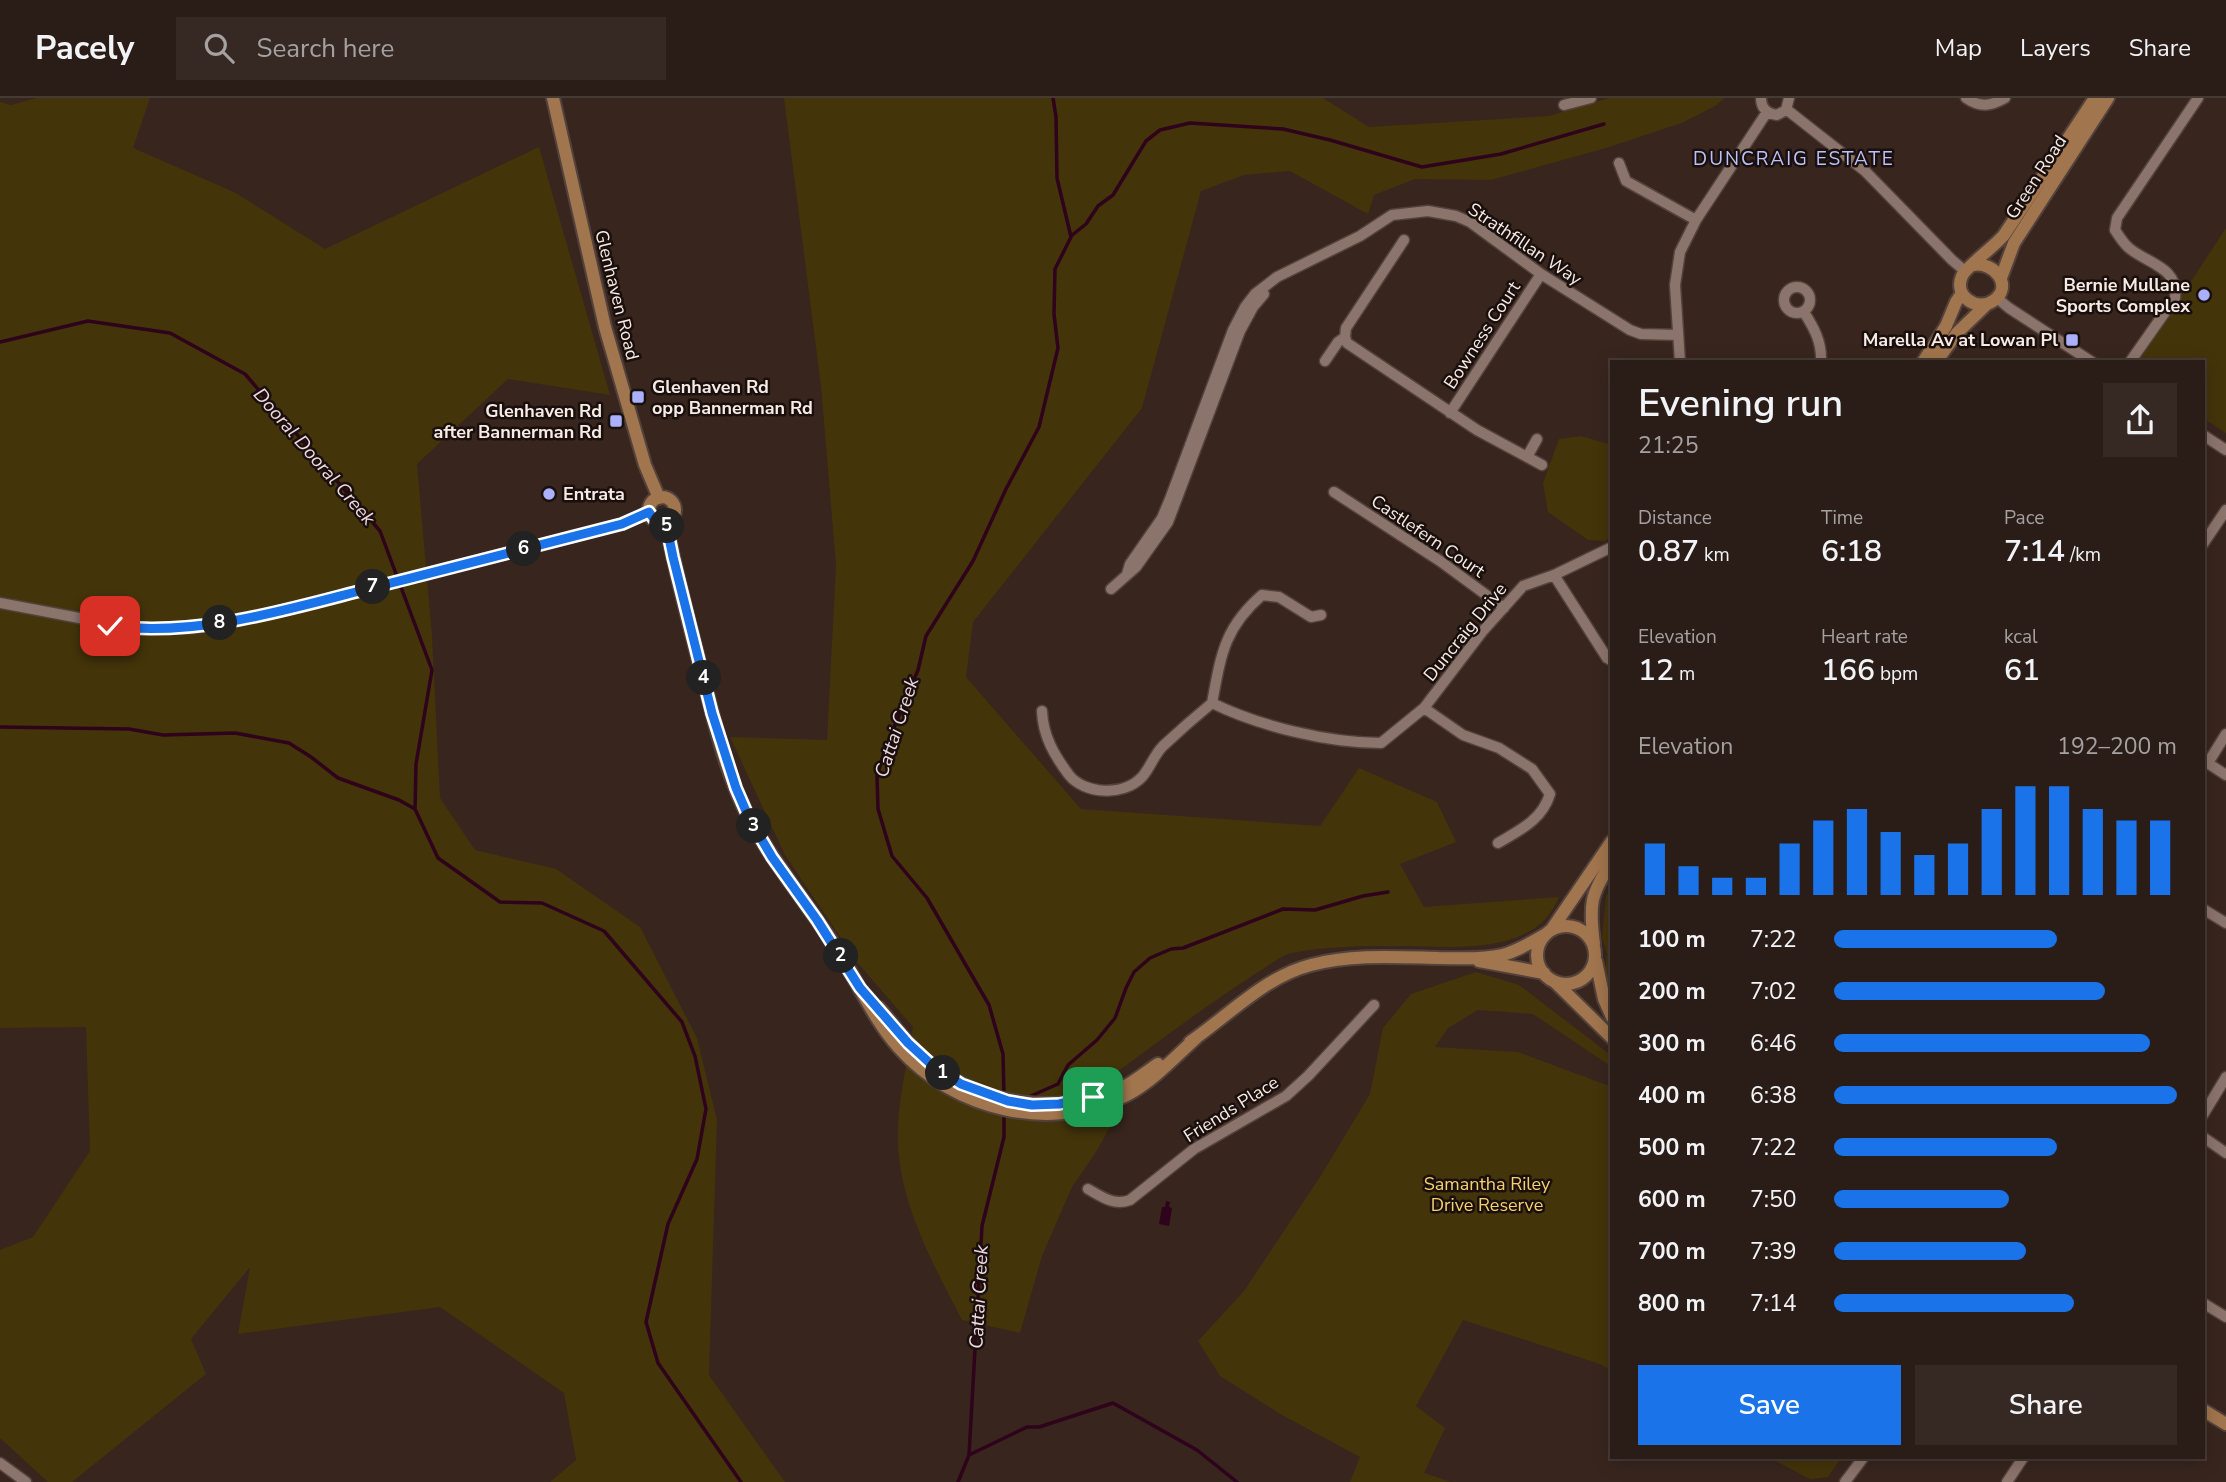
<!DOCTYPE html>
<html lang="en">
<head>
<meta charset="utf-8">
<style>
	:root { --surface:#2a1c16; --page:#362923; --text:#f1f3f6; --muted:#a5a1a1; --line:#463a35; --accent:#1a73e8 }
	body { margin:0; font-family:"Nunito Sans",sans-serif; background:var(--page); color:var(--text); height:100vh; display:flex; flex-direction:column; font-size:26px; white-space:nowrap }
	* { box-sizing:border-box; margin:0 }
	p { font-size:23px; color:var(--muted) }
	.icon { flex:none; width:38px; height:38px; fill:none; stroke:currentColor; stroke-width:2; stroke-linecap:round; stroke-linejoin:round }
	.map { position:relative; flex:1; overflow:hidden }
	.details { position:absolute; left:1610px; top:262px; width:595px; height:1099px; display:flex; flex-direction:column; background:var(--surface); border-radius:0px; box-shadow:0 4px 18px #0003,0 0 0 2px var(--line) }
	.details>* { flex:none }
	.pin { position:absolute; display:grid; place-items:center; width:60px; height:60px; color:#fff; margin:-30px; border-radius:14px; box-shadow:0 4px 10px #0006 }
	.km { position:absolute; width:35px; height:35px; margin:-18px; border-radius:50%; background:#222; color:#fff; font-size:19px; line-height:35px; text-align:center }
	.round { display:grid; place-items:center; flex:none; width:74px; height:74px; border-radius:0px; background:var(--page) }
	.summary { display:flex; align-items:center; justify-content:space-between; height:119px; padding:0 28px }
	h1 { font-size:38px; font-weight:600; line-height:52px }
	.figures { display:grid; grid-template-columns:repeat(3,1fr); gap:10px; height:119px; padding:7px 28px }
	.figures div { display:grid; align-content:center }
	.figures b { font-size:30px; font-weight:600 }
	.figures small { font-size:19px; font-weight:400 }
	.figures p { font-size:19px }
	.chart { height:196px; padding:14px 28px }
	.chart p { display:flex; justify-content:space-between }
	.chart svg { width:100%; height:126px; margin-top:7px; stroke:var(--accent); stroke-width:6 }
	.button { display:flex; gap:14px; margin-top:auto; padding:14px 28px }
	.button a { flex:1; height:80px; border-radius:0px; background:var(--accent); color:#fff; font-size:28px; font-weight:600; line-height:80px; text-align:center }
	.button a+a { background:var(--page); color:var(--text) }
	ul { padding:0 28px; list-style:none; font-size:23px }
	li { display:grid; grid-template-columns:112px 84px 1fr; align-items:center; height:52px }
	li i { height:18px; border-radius:9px; background:var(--accent) }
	header { display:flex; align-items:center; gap:42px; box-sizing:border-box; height:98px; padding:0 35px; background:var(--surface); border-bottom:2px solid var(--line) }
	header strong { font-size:33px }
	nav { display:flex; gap:38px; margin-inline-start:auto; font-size:24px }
	.search { width:490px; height:63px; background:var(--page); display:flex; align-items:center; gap:18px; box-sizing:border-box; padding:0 24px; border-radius:0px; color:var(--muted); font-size:26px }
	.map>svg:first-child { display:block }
</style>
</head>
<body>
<header>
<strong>Pacely</strong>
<div class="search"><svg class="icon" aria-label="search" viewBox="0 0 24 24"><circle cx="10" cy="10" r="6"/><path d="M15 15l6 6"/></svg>Search here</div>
<nav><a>Map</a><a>Layers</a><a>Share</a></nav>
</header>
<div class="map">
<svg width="2226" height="1384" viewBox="0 0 2226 1384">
	<rect width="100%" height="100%" fill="#38251e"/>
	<path fill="#44340a" d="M36,0H150L133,50L234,94L325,151L539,49L610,297L508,281L417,366L432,538L440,700L475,752L556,771L640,829L697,940L717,1022L709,1277L785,1384H550L576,1362L564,1295L440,1209L238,1236L250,1169L191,1241L206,1276L72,1384H48L0,1340V1152L33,1139L90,1053L86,929L0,930V4L11,7Z
		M784,0H1323L1369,29L1549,18L1609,0H1725L1715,8L1684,24L1606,50L1491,82L1415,81L1374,97L1368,116L1290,73L1244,77L1201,93L1142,310L973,524L966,579L1081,711L1320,728L1359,670L1437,704L1456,744L1400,766L1424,809L1559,799C1535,860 1451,848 1398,848C1363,848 1326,848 1292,855C1279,858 1266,870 1255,876C1207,907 1162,941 1116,975V1018L1096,1054L1072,1089L1042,1158L1020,1235L962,1222C932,1164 895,1098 898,1030C899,997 908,962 913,929L857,864L785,757L730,639L827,642L836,467L821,288Z
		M2226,130V335L2203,320V264H2138Z
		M1581,338L1612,347V437L1605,443L1588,442L1548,414L1543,385L1559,341Z
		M1612,790V896L1604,880L1607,856L1602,840L1606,798Z
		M1476,874L1519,887L1612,958V969L1533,916L1478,912L1448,930L1435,949L1518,954L1612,989V1273L1600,1266L1463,1222L1416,1308L1445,1330L1424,1375L1451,1384H1350L1360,1359L1282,1317L1220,1278L1198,1243L1244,1193L1320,1079L1370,996L1383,930L1411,896Z
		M1770,1360H1841L1828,1379L1810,1381Z"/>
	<path fill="#2f031b" d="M1166,1103L1170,1104L1169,1109L1172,1110L1169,1128L1159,1126L1162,1109H1165Z"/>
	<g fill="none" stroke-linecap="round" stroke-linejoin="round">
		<path stroke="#2f031b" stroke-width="3.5" d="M1071,138L1086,126L1098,108L1113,97L1146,43L1160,32L1190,25L1283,31L1330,42L1422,69L1501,56L1604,26
			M0,244L88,223L170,235L245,276L380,433L432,572L416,666L415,711L438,760L500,804L542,805L604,833L682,924L695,958L706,1011L697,1061L668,1126L646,1224L658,1265L741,1384
			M0,629L129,631L163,637L235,635L289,645L311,659L338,680L399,702L415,711
			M1004,997L1003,956L989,907L927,800L892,758L878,711L877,678L885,651L918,572L926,538L973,463L1006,391L1039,329L1058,250L1054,216L1055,171L1071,139L1057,80L1056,19L1053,0
			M1024,1001L1058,986L1068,967L1097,942L1115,920L1126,890L1134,874L1150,860L1171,851L1183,850L1283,811L1315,812L1363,798L1388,794
			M969,1357L1027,1329H1039L1113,1305L1197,1352L1237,1384
			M958,1384L969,1357L982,1128L1004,1039V1015"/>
		<g stroke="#53423c" stroke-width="13">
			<path id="minor" d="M1761,0C1761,10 1767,16 1777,17L1786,12L1789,0
				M1966,0C1980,10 1991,8 2005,0
				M1564,7L1591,0
				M1786,11L1865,73L1952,162L1965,173
				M1619,65L1626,83L1696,122
				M1404,142L1346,230L1345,239L1347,245L1477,332L1542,367
				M1784 202a13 13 0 1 1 26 0a13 13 0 1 1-26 0Z
				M1997,200L2009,210L2092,264
				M1804,214C1814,230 1822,244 1821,264
				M1325,263L1338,244L1345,239
				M1680,264L1675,187L1680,154L1696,122L1767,14
				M2130,264L2175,200C2179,169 2148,166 2129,150C2123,145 2119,138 2115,132L2117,120L2198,0
				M1450,315L1541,176
				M2203,337L2226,352
				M1527,359L1537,341
				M1334,394L1440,463L1504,510
				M2203,446L2226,412
				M1127,476L1130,466L1162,420L1170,401L1233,232L1245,209L1255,196L1277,179L1360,138L1392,117L1428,113L1456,118L1470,124L1541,176L1630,232L1641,236L1678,237
				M1554,477L1607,560L1612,563
				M1111,491L1136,469L1168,424L1240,233L1253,209L1264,196
				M0,505L137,531L193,530L271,515L622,426L649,414
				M1212,605C1259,628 1328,645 1381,645L1424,610L1482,534L1523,488L1554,477L1612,449
				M1212,605C1221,557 1224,530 1262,497L1279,499L1311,519L1321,517
				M1424,610L1463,637L1499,650L1532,671L1550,696C1542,722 1520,732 1498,745
				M1042,613C1043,638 1054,657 1069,677C1084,696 1123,699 1142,679C1150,670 1154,657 1163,648C1179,633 1195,619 1212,605
				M2203,662L2226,677
				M2208,665L2226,636
				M2203,811L2226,825
				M2203,1017L2226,979
				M2203,1039L2226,1055
				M1088,1091C1102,1099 1114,1108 1130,1102L1194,1051L1286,998L1308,978L1374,907
				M2203,1205L2226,1219
				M0,1365L26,1384
				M1845,1384L1863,1360
				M2007,1384L2023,1360"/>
		</g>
		<g stroke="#53423c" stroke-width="16">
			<path id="major" d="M553,0L605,229L645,367L659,400
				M1973,167C1995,163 2014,189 1993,203C1977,214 1953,198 1962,178C1966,169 1995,148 2004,137L2095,0
				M2001,180L2014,145L2108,0
				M1923,264L1946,228L1956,204L1962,195
				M1936,264L1957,235L1986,207
				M649 412a13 13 0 1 1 26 0a13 13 0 1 1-26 0Z
				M666,425C676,477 690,528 703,579C715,626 726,676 749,720C774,767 809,807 837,852C858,884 873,921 899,950C954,1012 1051,1036 1127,997C1153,983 1174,960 1196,940
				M1537 857a29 29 0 1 1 58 0a29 29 0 1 1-58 0Z
				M1552,831L1612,743
				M1594,846C1589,807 1590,796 1612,764
				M1479,863L1544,875
				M1596,863L1604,901L1612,919
				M1555,884L1612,940
				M879,910C896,930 912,953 934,969C987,1008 1060,1018 1122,990C1134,984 1146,974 1158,966
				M1190,944C1228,918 1264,879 1311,867C1352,856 1396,859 1439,860C1459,860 1482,862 1502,857C1518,853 1532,844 1546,836
				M2203,1312L2226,1326"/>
		</g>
		<use href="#minor" stroke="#8b746b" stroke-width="10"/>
		<use href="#major" stroke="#a1754d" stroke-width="12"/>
	</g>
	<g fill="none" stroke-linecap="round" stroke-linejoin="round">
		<g stroke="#fff" stroke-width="14">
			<path id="route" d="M110,528C199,539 285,512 371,490C455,469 539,447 622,426L649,414L656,424L666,425L673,459L712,615L736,690L749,720L772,759L817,822L860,890L908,945L933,968L961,986L1008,1003L1032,1007L1059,1006L1093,999"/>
		</g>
		<use href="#route" stroke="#1a73e8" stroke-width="9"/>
	</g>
	<g fill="#aab0fb" stroke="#19100d" stroke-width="2.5">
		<circle cx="2204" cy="197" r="7"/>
		<rect x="2065" y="235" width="14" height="14" rx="3.5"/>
		<rect x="631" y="292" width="14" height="14" rx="3.5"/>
		<rect x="609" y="316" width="14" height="14" rx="3.5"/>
		<circle cx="549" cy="396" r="7"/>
	</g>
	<g text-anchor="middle" stroke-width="5" stroke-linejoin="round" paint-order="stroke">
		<g font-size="18" fill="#f8eae5" stroke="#19100d">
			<text transform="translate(2036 79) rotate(-57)" y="6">Green Road</text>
			<text transform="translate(1525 146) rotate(34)" y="6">Strathfillan Way</text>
			<text transform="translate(617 197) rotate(76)" y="6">Glenhaven Road</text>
			<text transform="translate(1482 237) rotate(-57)" y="6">Bowness Court</text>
			<text transform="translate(1428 438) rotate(34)" y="6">Castlefern Court</text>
			<text transform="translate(1465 534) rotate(-51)" y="6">Duncraig Drive</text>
			<text transform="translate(1231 1011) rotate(-32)" y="6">Friends Place</text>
		</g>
		<g font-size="18" font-weight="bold" fill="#f8eae5" stroke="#19100d" text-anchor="end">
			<text x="2190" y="193">Bernie Mullane<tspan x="2190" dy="21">Sports Complex</tspan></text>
			<text x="2058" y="248">Marella Av at Lowan Pl</text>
			<text x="652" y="295" text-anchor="start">Glenhaven Rd<tspan x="652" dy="21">opp Bannerman Rd</tspan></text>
			<text x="602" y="319">Glenhaven Rd<tspan x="602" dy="21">after Bannerman Rd</tspan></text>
			<text x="563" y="402" text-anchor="start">Entrata</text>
		</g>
		<g font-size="18" fill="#f8d06b" stroke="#19100d">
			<text x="1487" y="1092">Samantha Riley<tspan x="1487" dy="21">Drive Reserve</tspan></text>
		</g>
		<g font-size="19" letter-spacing="2" fill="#bcc1fa" stroke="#19100d">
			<text x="1794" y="67">DUNCRAIG ESTATE</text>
		</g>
		<g font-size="19" font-style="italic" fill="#f2d8e2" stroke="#19100d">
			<text transform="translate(315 358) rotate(49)" y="7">Dooral Dooral Creek</text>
			<text transform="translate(896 629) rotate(-72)" y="7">Cattai Creek</text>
			<text transform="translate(978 1199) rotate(-87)" y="7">Cattai Creek</text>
		</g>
	</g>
</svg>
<div class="pin" style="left:1093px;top:999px;background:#1e9e55"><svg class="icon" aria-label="arrive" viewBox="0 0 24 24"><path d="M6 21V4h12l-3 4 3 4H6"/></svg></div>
<div class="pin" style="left:110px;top:528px;background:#d93025"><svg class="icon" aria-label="check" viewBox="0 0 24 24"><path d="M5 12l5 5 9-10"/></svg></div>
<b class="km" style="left:943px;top:975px">1</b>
<b class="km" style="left:841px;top:858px">2</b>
<b class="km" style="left:754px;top:728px">3</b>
<b class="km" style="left:704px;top:580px">4</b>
<b class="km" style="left:667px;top:428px">5</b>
<b class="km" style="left:524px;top:451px">6</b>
<b class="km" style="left:373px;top:489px">7</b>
<b class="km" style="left:220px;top:525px">8</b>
<section class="details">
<div class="summary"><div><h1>Evening run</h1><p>21:25</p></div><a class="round"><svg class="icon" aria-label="share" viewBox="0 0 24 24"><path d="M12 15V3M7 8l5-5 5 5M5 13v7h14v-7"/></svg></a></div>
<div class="figures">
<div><p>Distance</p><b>0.87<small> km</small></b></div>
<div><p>Time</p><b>6:18</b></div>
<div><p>Pace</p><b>7:14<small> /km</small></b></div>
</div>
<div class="figures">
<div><p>Elevation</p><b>12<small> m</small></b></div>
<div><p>Heart rate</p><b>166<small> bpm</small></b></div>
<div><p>kcal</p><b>61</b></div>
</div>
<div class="chart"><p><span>Elevation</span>192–200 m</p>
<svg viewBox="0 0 160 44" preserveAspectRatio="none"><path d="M5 44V26M15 44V34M25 44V38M35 44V38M45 44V26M55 44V18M65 44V14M75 44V22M85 44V30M95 44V26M105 44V14M115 44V6M125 44V6M135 44V14M145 44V18M155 44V18"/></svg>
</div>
<ul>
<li><b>100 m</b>7:22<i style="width:65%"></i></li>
<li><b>200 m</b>7:02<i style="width:79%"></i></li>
<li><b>300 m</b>6:46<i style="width:92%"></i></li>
<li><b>400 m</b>6:38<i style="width:100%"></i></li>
<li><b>500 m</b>7:22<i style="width:65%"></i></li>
<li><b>600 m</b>7:50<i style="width:51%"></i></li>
<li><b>700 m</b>7:39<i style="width:56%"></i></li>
<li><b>800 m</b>7:14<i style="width:70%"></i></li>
</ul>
<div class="button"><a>Save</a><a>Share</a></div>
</section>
</div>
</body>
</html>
